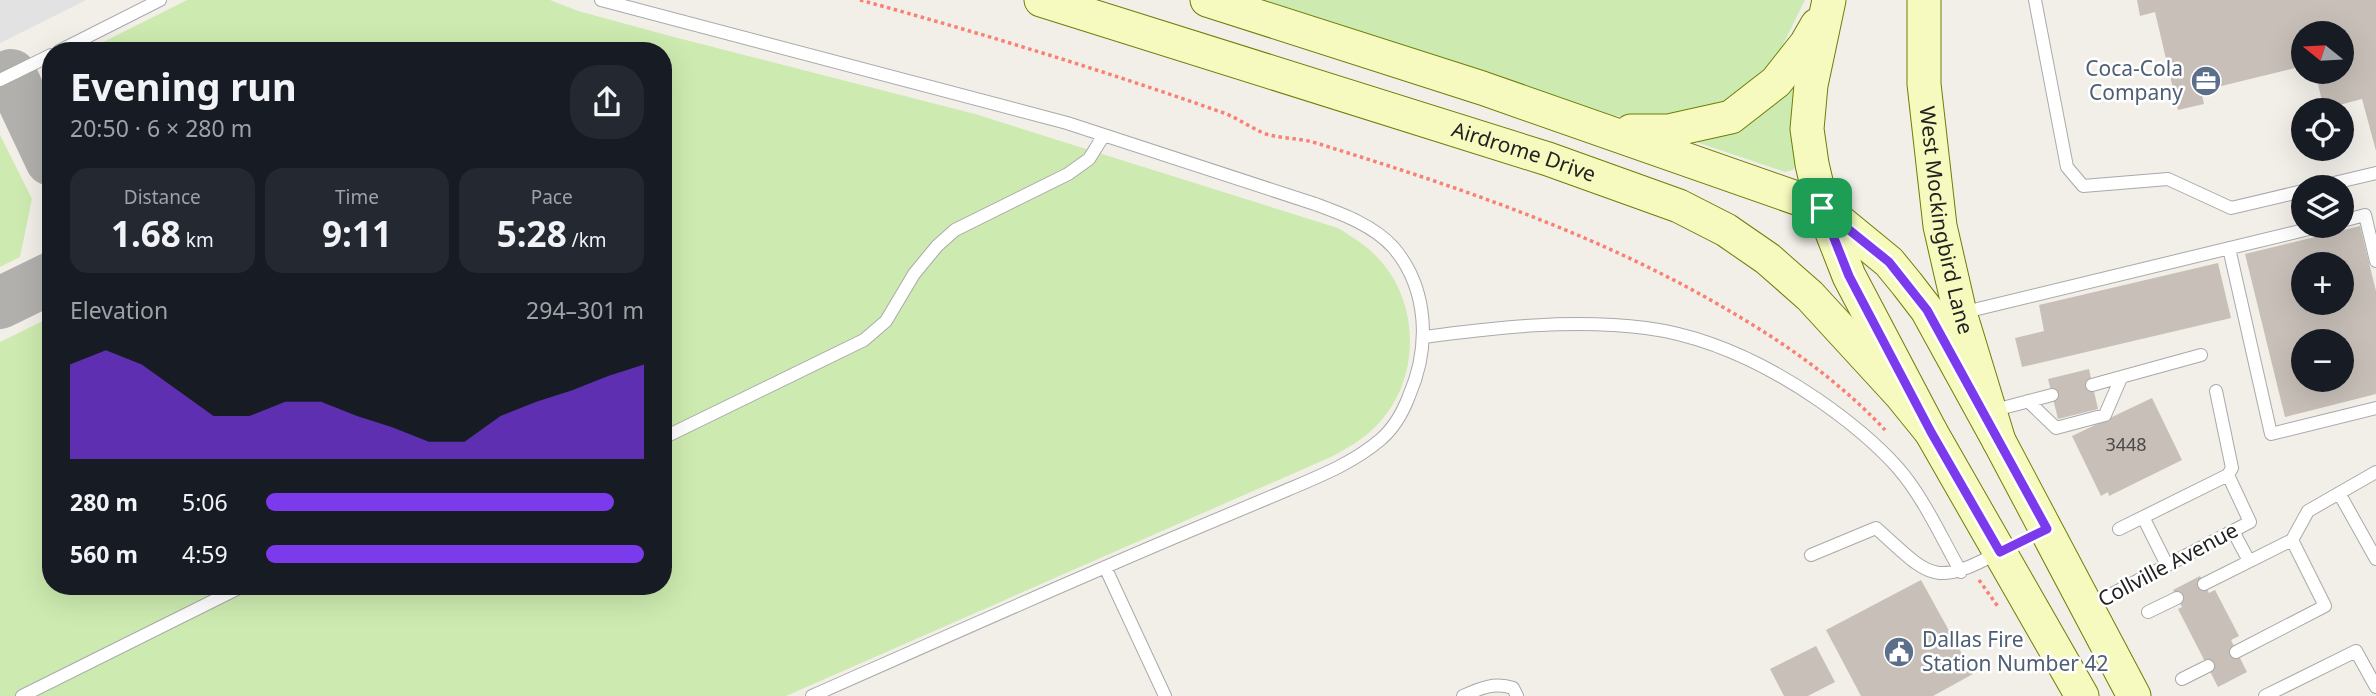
<!DOCTYPE html>
<html lang="en">
<head>
<meta charset="utf-8">
<style>
	:root { --surface:#171b24; --page:#242831; --text:#f1f3f6; --muted:#9ea1a6; --accent:#7c3aed }
	body { margin:0; font-family:"Noto Sans",sans-serif; background:var(--page); color:var(--text); height:100vh; display:flex; flex-direction:column; font-size:26px; white-space:nowrap }
	* { box-sizing:border-box; margin:0 }
	p { font-size:23px; color:var(--muted) }
	.icon { flex:none; width:38px; height:38px; fill:none; stroke:currentColor; stroke-width:2; stroke-linecap:round; stroke-linejoin:round }
	.map { position:relative; flex:1; overflow:hidden }
	.details { position:absolute; left:42px; top:42px; width:630px; height:553px; display:flex; flex-direction:column; background:var(--surface); border-radius:28px; box-shadow:0 7px 28px #0002 }
	.details>* { flex:none }
	.needle { width:46px; rotate:288deg }
	.controls { position:absolute; left:2291px; top:21px; display:grid; gap:14px }
	.controls a { display:grid; place-items:center; width:63px; height:63px; border-radius:50%; background:var(--surface); box-shadow:0 7px 28px #0002; font-size:35px }
	.pin { position:absolute; display:grid; place-items:center; width:60px; height:60px; color:#fff; margin:-30px; border-radius:14px; box-shadow:0 4px 10px #0006 }
	.round { display:grid; place-items:center; flex:none; width:74px; height:74px; border-radius:28px; background:var(--page) }
	.head { display:flex; align-items:center; justify-content:space-between; height:119px; padding:0 28px }
	h1 { font-size:38px; font-weight:700; line-height:52px }
	.figures { display:grid; grid-template-columns:repeat(3,1fr); gap:10px; height:119px; padding:7px 28px }
	.figures div { display:grid; align-content:center; border-radius:18px; background:var(--page); text-align:center }
	.figures b { font-size:35px; font-weight:700 }
	.figures small { font-size:19px; font-weight:400 }
	.figures p { font-size:19px }
	.chart { height:196px; padding:14px 28px }
	.chart p { display:flex; justify-content:space-between }
	.chart svg { width:100%; height:126px; margin-top:7px; fill:var(--accent); opacity:.7 }
	ul { padding:0 28px; list-style:none; font-size:23px }
	li { display:grid; grid-template-columns:112px 84px 1fr; align-items:center; height:52px }
	li i { height:18px; border-radius:9px; background:var(--accent) }
	.map>svg:first-child { display:block }
</style>
</head>
<body>
<div class="map">
<svg width="2376" height="696" viewBox="0 0 2376 696">
	<rect width="100%" height="100%" fill="#f2efe9"/>
	<path fill="#cdebb0" d="M187,0H550L578,11L674,37L975,114L1338,228C1352,237 1366,245 1377,257C1421,302 1421,380 1377,425C1364,439 1349,447 1333,456L786,696H0V342L51,317V586H663V51H85Z
		M1257,0H1805L1776,59L1728,99L1675,118L1615,116Z
		M1794,83L1796,164L1793,170L1785,172L1699,143L1695,140Z
		M0,135L32,199L20,257L0,267Z"/>
	<path fill="#e2e2e2" d="M0,0H86L0,43Z"/>
	<g fill="none" stroke-linecap="round" stroke-linejoin="round">
		<path stroke="#b1b0ac" stroke-width="52" d="M11,75L51,160
			M0,303L51,278"/>
	</g>
	<path fill="#c7bfb8" fill-rule="evenodd" d="M2137,0H2376V151L2362,99L2324,109L2315,72H2342V33H2303V66L2201,91L2204,104L2178,110L2155,12L2140,16Z
		M2360,226L2376,291V394L2285,417L2245,254ZM2303,264H2342V303H2303ZM2303,341H2342V380H2303Z
		M2218,263L2231,318L2022,367L2015,338L2044,331L2039,305Z
		M2089,369L2098,409L2058,419L2048,379Z
		M2152,398L2182,460L2109,496L2108,492L2101,496L2072,436Z
		M2200,576L2209,593L2215,590L2239,636L2231,640L2247,672L2218,687L2178,609L2182,607L2173,590Z
		M1921,580L1973,674L1933,696H1861L1826,630Z
		M1816,646L1835,682L1808,696H1784L1770,669Z"/>
	<g fill="none" stroke-linecap="round" stroke-linejoin="round">
		<g stroke="#a9a9a9" stroke-width="14">
			<path id="service" d="M601,0L1067,123L1315,204C1342,214 1373,225 1393,247C1429,289 1430,348 1409,396C1403,412 1393,429 1380,440C1353,463 1320,476 1287,490C1252,505 1216,520 1180,535C1057,587 934,642 812,696
				M2035,0L2067,167L2083,186L2168,179L2231,208L2303,191
				M59,51L160,0
				M0,80L51,55
				M2317,187L2376,173
				M2342,221L2365,215L2376,261
				M2229,248L2271,434L2376,408
				M1961,313L2321,226
				M1424,337C1497,327 1573,319 1646,328C1707,336 1767,365 1817,399C1846,419 1874,441 1898,468C1924,498 1941,537 1961,572
				M2092,385L2201,355
				M2028,401L2056,428L2105,415L2121,378
				M1991,411L2052,395
				M663,438L864,340L886,321L914,274L937,246L955,230L1068,174L1089,159L1104,135
				M2339,493L2376,559
				M2143,517L2167,565
				M2119,529L2228,475L2232,468L2216,391
				M2233,531L2249,561
				M2292,540L2308,511L2376,472
				M1811,555L1876,528C1929,575 1932,589 1999,552
				M1105,567L1165,696
				M2204,584L2292,540L2325,606L2236,652
				M2087,607L2250,522L2228,475
				M2148,612L2177,598
				M2182,679L2208,666
				M22,696L243,586
				M1463,696C1480,688 1495,682 1513,688L1517,696
				M2265,696L2356,651L2376,687"/>
		</g>
		<g stroke="#707d05" stroke-width="35">
			<g id="secondary">
				<path id="s1" d="M1041,0L1548,159L1679,206L1726,230L1768,259L1810,296L1901,395L1931,432"/>
				<path d="M1207,0L1482,88L1822,207L1889,262L1907,284L1927,310L1999,441"/>
				<path d="M1829,0L1811,85L1807,129L1812,164L1822,207L1849,276L1931,432L2082,696"/>
				<path id="s2" d="M1924,0V84L1940,226L1960,313L1999,441L2134,696"/>
				<path d="M1631,131H1668L1731,117L1776,82L1806,44L1817,25"/>
			</g>
		</g>
		<path stroke="#fa8072" stroke-width="3.5" stroke-dasharray="3.5 3.5" stroke-linecap="butt" d="M860,0C981,33 1102,70 1221,112C1237,117 1250,128 1266,134C1283,139 1300,138 1316,143C1462,188 1607,237 1738,316C1792,348 1842,384 1885,430
			M1979,580L1999,608"/>
		<use href="#service" stroke="#fff" stroke-width="12"/>
		<use href="#secondary" stroke="#f7fabf" stroke-width="33"/>
	</g>
	<g fill="none" stroke-linecap="round" stroke-linejoin="round">
		<g stroke="#fff" stroke-width="14">
			<path id="route" d="M1822,208L1889,262L1927,310L2047,529L2000,552L1931,432L1849,276Z"/>
		</g>
		<use href="#route" stroke="#7c3aed" stroke-width="9"/>
	</g>
	<defs>
		<g id="office-disc" transform="scale(1.575)"><circle r="9.5" fill="#5c6f8a" stroke="#fff"/><path d="M-6-3h4V-5.5h4V-3h4V5H-6ZM-1-4.5V-3h2v-1.5ZM-6 0V1H6V0Z" fill="#fff"/></g>
		<g id="civic-disc" transform="scale(1.575)"><circle r="9.5" fill="#5c6f8a" stroke="#fff"/><path d="M-.6-6.5H3V-4.5H.6V-3L4-1V1h2V6H-6V1h2V-1L-.6-3ZM-1.2 2.5V6h2.4V2.5Z" fill="#fff"/></g>
	</defs>
	<g fill-rule="evenodd">
		<use href="#office-disc" x="2206" y="81"/>
		<use href="#civic-disc" x="1899" y="652"/>
	</g>
	<g text-anchor="middle" stroke-width="5" stroke-linejoin="round" paint-order="stroke">
		<g font-size="18" fill="#4b4948">
			<text x="2126" y="451">3448</text>
		</g>
		<g font-size="21" fill="#4e5e75" stroke="#fff" text-anchor="end">
			<text x="2183" y="76">Coca-Cola<tspan x="2183" dy="24">Company</tspan></text>
			<text x="1922" y="647" text-anchor="start">Dallas Fire<tspan x="1922" dy="24">Station Number 42</tspan></text>
		</g>
		<g font-size="21" fill="#222" stroke="#fff">
			<text dy="7" stroke="none"><textPath href="#s1" startOffset="506">Airdrome Drive</textPath></text>
			<text dy="7" stroke="none"><textPath href="#s2" startOffset="222">West Mockingbird Lane</textPath></text>
			<text transform="translate(2168 565) rotate(-28)" y="7">Collville Avenue</text>
		</g>
	</g>
</svg>
<div class="controls">
<a><svg class="needle" viewBox="-14 -14 28 28"><path d="M0-13l5 13h-10z" fill="#e53935"/><path d="M0 13l5-13h-10z" fill="#9ea1a6"/></svg></a>
<a><svg class="icon" aria-label="locate" viewBox="0 0 24 24"><circle cx="12" cy="12" r="6"/><path d="M12 2v4M12 18v4M2 12h4M18 12h4"/></svg></a>
<a><svg class="icon" aria-label="layers" viewBox="0 0 24 24"><path d="M12 4l9 5-9 5-9-5zM3 14l9 5 9-5"/></svg></a>
<a>+</a>
<a>−</a>
</div>
<div class="pin" style="left:1822px;top:208px;background:#1e9e55"><svg class="icon" aria-label="arrive" viewBox="0 0 24 24"><path d="M6 21V4h12l-3 4 3 4H6"/></svg></div>
<section class="details">
<div class="head"><div><h1>Evening run</h1><p>20:50 · 6 × 280 m</p></div><a class="round"><svg class="icon" aria-label="share" viewBox="0 0 24 24"><path d="M12 15V3M7 8l5-5 5 5M5 13v7h14v-7"/></svg></a></div>
<div class="figures">
<div><p>Distance</p><b>1.68<small> km</small></b></div>
<div><p>Time</p><b>9:11</b></div>
<div><p>Pace</p><b>5:28<small> /km</small></b></div>
</div>
<div class="chart"><p><span>Elevation</span>294–301 m</p>
<svg viewBox="0 0 160 44" preserveAspectRatio="none"><path d="M0 44V11L10 6L20 11L30 20L40 29L50 29L60 24L70 24L80 29L90 33L100 38L110 38L120 29L130 24L140 20L150 15L160 11V44z"/></svg>
</div>
<ul>
<li><b>280 m</b>5:06<i style="width:92%"></i></li>
<li><b>560 m</b>4:59<i style="width:100%"></i></li>
</ul>
</section>
</div>
</body>
</html>
